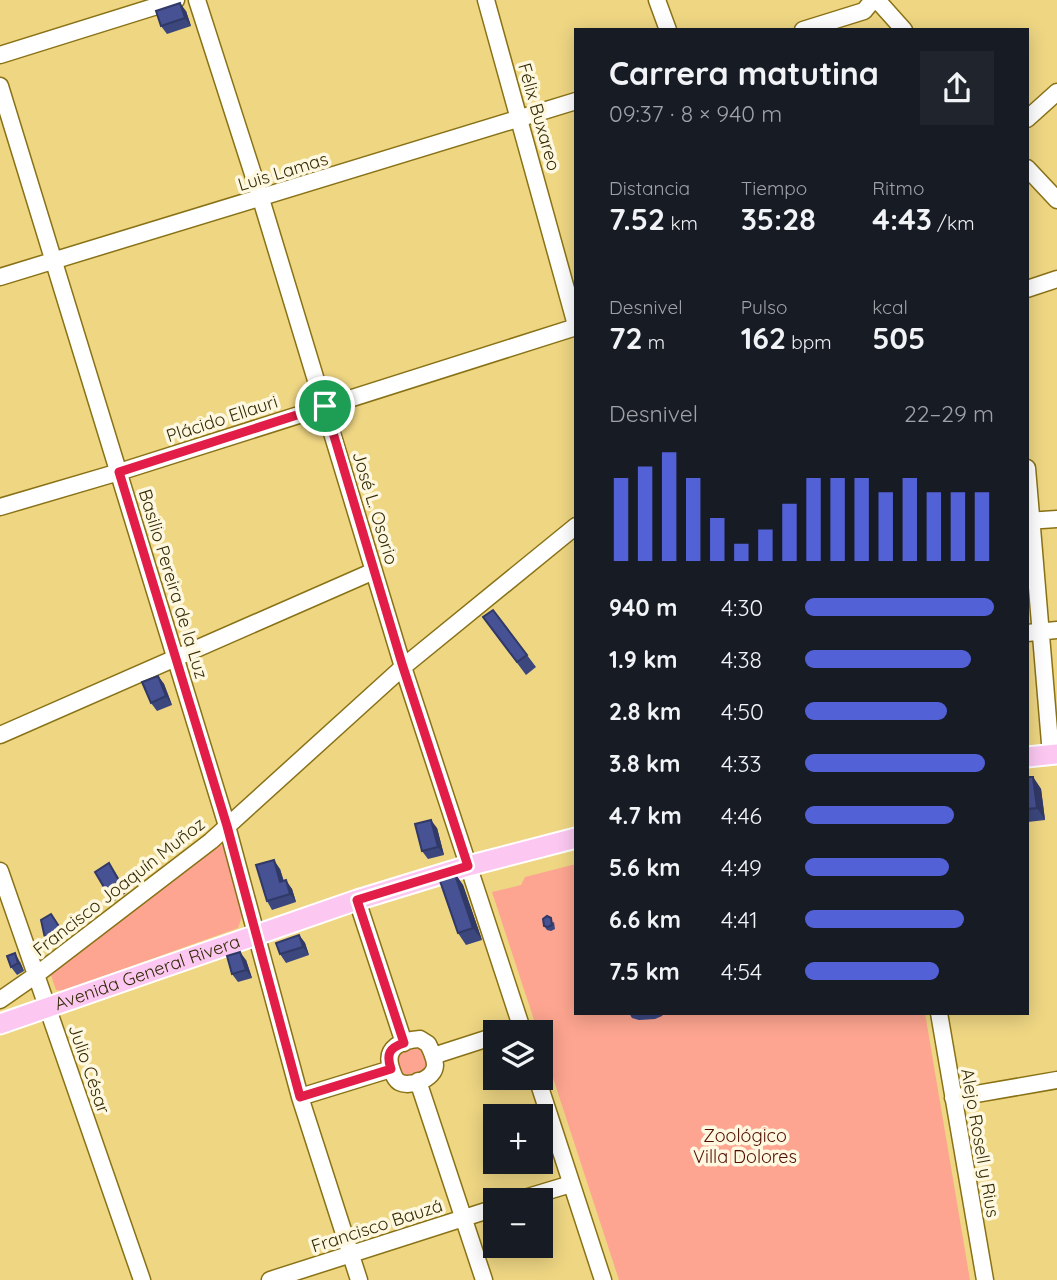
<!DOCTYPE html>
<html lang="es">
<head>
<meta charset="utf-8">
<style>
	:root { --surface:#171b24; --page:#20242c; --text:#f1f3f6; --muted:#9ea1a6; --accent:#5361d7 }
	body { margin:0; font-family:Quicksand,sans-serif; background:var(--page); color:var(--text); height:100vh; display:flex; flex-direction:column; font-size:26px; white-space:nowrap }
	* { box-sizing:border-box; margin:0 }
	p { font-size:23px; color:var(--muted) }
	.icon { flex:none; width:38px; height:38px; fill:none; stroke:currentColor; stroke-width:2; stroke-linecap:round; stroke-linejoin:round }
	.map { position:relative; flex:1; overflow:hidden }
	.sheet { position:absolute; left:574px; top:28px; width:455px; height:987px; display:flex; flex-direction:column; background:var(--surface); border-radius:0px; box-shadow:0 4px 18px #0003 }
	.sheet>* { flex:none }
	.tools { position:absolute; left:483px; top:1020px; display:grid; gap:14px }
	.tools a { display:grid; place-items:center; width:70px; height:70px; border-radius:0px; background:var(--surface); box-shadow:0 4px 18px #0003; font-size:35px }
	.pin { position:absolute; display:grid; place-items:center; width:60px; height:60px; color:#fff; margin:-30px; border:4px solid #fff; border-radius:50%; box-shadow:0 2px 7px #0007 }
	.round { display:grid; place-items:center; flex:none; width:74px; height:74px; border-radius:0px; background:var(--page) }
	.overview { display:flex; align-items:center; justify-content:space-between; height:119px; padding:0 35px }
	h1 { font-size:32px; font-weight:800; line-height:52px }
	.figures { display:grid; grid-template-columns:repeat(3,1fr); gap:10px; height:119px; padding:7px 35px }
	.figures div { display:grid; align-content:center }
	.figures b { font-size:30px; font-weight:800 }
	.figures small { font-size:19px; font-weight:400 }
	.figures p { font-size:19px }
	.chart { height:196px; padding:14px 35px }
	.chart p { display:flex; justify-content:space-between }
	.chart svg { width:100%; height:126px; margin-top:7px; stroke:var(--accent); stroke-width:6 }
	ul { padding:0 35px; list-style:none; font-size:23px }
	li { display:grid; grid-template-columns:112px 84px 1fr; align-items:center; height:52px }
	li i { height:18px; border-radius:9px; background:var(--accent) }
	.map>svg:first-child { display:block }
</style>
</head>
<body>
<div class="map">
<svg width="1057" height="1280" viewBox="0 0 1057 1280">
	<rect width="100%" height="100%" fill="#eed683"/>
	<path fill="#fda590" d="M220,845L224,846L243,914L238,928L62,991L56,990L51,975L52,970Z
		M576,864V1013H925L970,1280H619L541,1041V1032H538L492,892L521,885L525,877Z
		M421,1045L429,1066L426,1071L406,1078L401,1075L395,1054Z"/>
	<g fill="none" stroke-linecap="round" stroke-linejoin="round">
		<g stroke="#897216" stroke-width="19">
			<path id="minor" d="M197,0L261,199L403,667L523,1032
				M486,0L576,325
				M657,0L668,30
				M877,0L904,30
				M803,30L864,11L873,0
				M0,55L176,0
				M0,86L227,826L300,1097L359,1280
				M1027,119L1057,92
				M1027,168L1057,200
				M0,277L576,101
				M1027,289L1057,279
				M1027,468L1051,755
				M0,507L119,472L576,327
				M1027,521L1057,519
				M1027,633L1057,630
				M0,735L374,571
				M0,871L142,1280
				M357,900L404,1043
				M0,1000L36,975L211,841L403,667L576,526
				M939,1013L985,1280
				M420,1039L428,1044C431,1050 435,1058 435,1065C435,1079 410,1088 399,1082C394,1079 393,1073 391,1068C384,1047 402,1040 420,1039Z
				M433,1056L495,1036
				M537,1078L603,1280
				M418,1081L484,1280
				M300,1097L391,1069
				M953,1098L1057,1080
				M518,1200L571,1184
				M270,1280L495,1208"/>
		</g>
		<g stroke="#fff" stroke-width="23">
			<g id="major">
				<path d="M1027,757L1057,754"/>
				<path id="s1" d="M0,1024L357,900L468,866L576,838"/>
			</g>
		</g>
		<use href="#minor" stroke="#fff" stroke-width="16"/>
		<use href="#major" stroke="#fcc8f2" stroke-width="19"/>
	</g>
	<path fill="#3c477e" d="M186,11L191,26L167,34L161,26Z
		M483,617L527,655L536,667L526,675Z
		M158,676L164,684L172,705L157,711L151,703Z
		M1027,777H1033L1041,789L1045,820L1028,822V828H1027Z
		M437,828L444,855L428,859L422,851Z
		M280,869L284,881L292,889L296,902L272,910L267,901Z
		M115,872L127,892L113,902L108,894Z
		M454,872L463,885L482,940L466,945L458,933Z
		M51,914L66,936L51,946L45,938Z
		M554,922L555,929L551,931L547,930L544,926Z
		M299,935L305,943L309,955L286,963L280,954Z
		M246,960L252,978L238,982L232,974Z
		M20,962L24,971L17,975L11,967Z
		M629,1013H664L662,1016L655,1019L639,1020L632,1018Z"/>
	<path fill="#313967" d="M180,3L186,11L191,26L185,18Z
		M158,676L164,684L172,705L166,696Z
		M1033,777L1041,789L1045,820L1037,808Z
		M431,820L437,828L444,855L438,847Z
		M274,860L280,869L286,891L280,882Z
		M454,872L463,885L482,940L473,928Z
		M286,880L292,889L296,902L290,894Z
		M299,935L305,943L309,955L303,947Z
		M240,952L246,960L252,978L246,970Z
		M15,953L20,962L24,971L18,963Z"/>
	<path fill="#465293" stroke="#313967" stroke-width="2" d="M180,3L185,18L161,26L156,11Z
		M493,610L527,655L517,662L483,617Z
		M158,676L166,696L151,703L142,682Z
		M1027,777H1033L1037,808L1027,809Z
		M431,820L438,847L422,851L415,824Z
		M274,860L280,882L286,880L290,894L267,901L256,865Z
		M109,863L121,884L108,894L95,872Z
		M454,872L473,928L458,933L439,878Z
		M51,914L60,928L45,938L41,920Z
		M547,916L551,918L552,925L548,927L544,926L543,919Z
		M299,935L303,947L280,954L276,943Z
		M240,952L246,970L232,974L227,956Z
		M15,953L18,963L11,967L7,956Z"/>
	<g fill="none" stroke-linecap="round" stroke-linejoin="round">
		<g stroke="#fff" stroke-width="14">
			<path id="route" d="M325,406L403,667L468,866L357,900L404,1043C389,1048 386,1054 391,1069L300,1097L227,826L119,472Z"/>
		</g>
		<use href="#route" stroke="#e11d48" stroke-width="9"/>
	</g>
	<g text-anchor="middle" stroke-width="7" stroke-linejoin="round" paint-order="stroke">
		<g font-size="18" fill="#342b06" stroke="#fff8e0">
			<text transform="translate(539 117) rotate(74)" y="6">Félix Buxareo</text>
			<text transform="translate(283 172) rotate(-17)" y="6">Luis Lamas</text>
			<text transform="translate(222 419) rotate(-18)" y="6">Plácido Ellauri</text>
			<text transform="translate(375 508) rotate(73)" y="6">José L. Osorio</text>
			<text transform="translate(173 584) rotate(73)" y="6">Basilio Pereira de la Luz</text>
			<text transform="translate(119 887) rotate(-38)" y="6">Francisco Joaquín Muñoz</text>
			<text dy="6" stroke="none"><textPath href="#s1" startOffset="156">Avenida General Rivera</textPath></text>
			<text transform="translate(89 1069) rotate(71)" y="6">Julio César</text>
			<text transform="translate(980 1143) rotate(80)" y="6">Alejo Rosell y Rius</text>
			<text transform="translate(377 1226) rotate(-18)" y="6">Francisco Bauzá</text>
		</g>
		<g font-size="18" fill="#500c00" stroke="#fff8e0">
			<text x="745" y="1142">Zoológico<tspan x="745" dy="21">Villa Dolores</tspan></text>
		</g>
	</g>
</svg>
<div class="tools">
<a><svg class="icon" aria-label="layers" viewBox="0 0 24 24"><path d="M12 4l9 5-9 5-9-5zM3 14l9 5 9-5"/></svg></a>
<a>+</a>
<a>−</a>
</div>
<div class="pin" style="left:325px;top:406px;background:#1e9e55"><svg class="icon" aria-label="arrive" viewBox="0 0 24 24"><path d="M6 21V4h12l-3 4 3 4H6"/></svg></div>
<section class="sheet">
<div class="overview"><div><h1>Carrera matutina</h1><p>09:37 · 8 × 940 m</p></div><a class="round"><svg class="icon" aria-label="share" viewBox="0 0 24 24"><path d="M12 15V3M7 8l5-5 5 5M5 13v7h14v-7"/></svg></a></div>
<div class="figures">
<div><p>Distancia</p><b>7.52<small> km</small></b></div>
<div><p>Tiempo</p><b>35:28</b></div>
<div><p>Ritmo</p><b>4:43<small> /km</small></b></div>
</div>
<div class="figures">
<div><p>Desnivel</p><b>72<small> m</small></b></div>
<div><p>Pulso</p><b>162<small> bpm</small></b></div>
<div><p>kcal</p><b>505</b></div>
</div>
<div class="chart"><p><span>Desnivel</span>22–29 m</p>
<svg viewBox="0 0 160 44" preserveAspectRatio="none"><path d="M5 44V15M15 44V11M25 44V6M35 44V15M45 44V29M55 44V38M65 44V33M75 44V24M85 44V15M95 44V15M105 44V15M115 44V20M125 44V15M135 44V20M145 44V20M155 44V20"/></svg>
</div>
<ul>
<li><b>940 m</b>4:30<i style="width:100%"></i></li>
<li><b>1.9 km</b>4:38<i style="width:88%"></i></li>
<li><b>2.8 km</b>4:50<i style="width:75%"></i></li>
<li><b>3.8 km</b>4:33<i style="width:95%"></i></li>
<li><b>4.7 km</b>4:46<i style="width:79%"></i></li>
<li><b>5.6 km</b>4:49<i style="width:76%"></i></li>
<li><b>6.6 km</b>4:41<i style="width:84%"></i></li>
<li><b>7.5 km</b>4:54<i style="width:71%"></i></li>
</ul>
</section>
</div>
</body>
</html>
